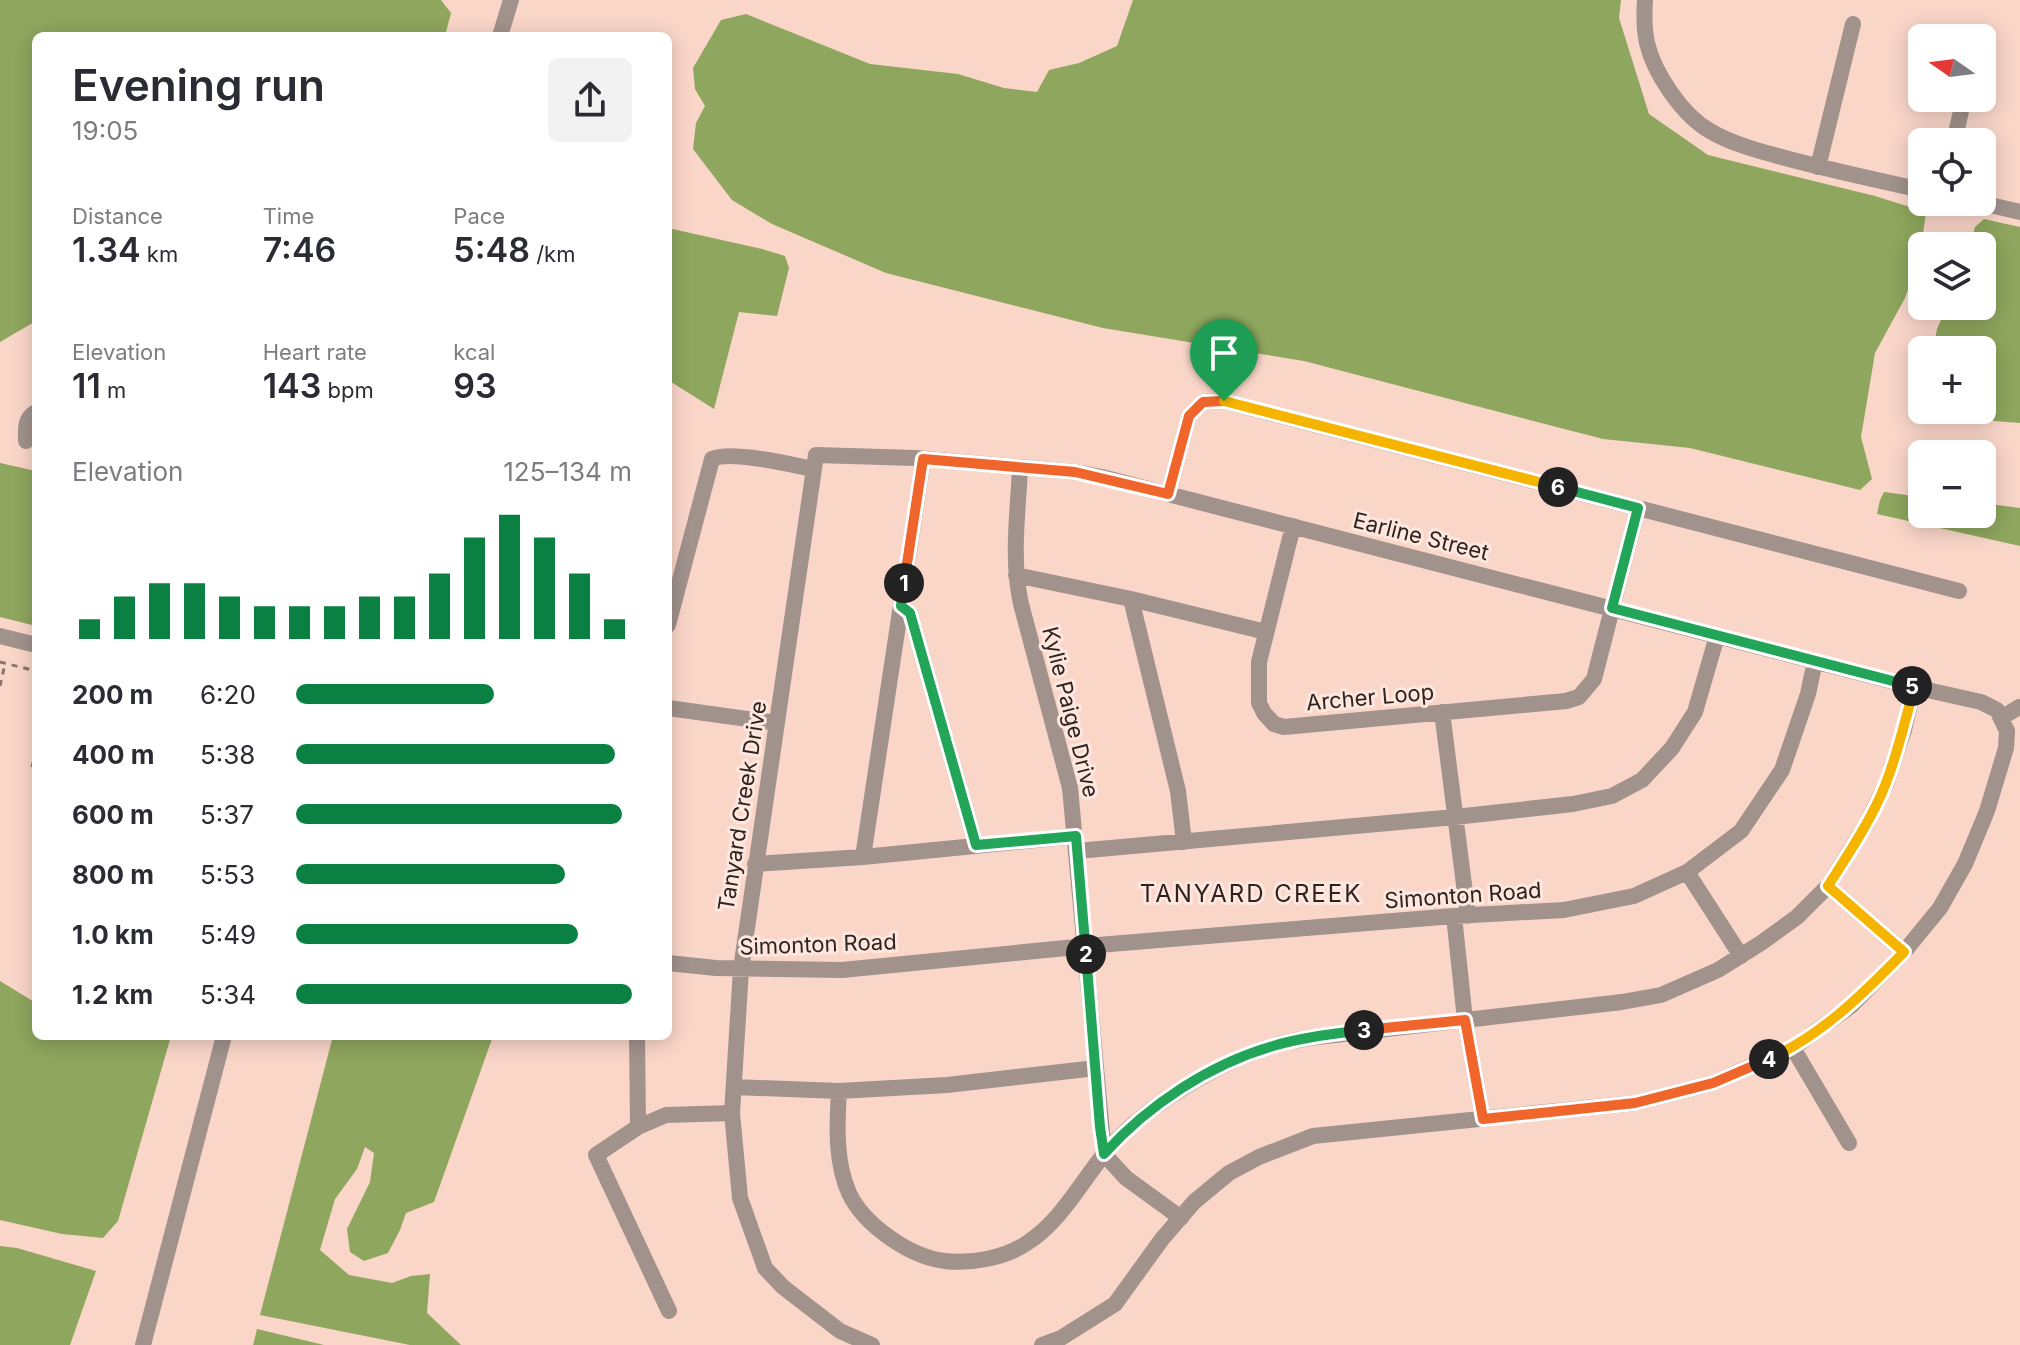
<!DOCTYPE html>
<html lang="en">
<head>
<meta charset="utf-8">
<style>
	:root { --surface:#fff; --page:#f2f2f3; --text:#2b2b33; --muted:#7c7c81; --accent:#0b8043 }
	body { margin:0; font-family:Inter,sans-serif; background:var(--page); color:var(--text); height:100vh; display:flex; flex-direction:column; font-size:30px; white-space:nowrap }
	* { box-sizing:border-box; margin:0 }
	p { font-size:26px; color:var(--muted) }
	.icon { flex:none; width:44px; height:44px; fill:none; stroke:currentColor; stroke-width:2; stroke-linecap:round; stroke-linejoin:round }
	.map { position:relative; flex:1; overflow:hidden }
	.sheet { position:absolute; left:32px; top:32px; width:640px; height:1008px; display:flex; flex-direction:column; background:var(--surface); border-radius:12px; box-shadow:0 4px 20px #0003 }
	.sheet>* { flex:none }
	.needle { width:52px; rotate:284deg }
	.fabs { position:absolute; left:1908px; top:24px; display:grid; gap:16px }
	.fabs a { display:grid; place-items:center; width:88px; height:88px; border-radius:12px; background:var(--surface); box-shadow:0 4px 20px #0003; font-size:40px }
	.pin { position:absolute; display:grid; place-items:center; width:68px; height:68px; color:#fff; margin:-82px -34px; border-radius:50% 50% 50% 0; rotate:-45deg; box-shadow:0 0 8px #0007 }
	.pin .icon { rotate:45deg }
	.km { position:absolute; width:40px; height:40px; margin:-20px; border-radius:50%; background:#222; color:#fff; font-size:22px; line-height:40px; text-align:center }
	.round { display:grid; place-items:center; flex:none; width:84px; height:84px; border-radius:12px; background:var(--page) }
	.head { display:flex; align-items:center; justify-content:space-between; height:136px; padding:0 40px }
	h1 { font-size:44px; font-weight:600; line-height:60px }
	.figures { display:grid; grid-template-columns:repeat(3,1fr); gap:12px; height:136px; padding:8px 40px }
	.figures div { display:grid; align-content:center }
	.figures b { font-size:34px; font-weight:600 }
	.figures small { font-size:22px; font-weight:400 }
	.figures p { font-size:22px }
	.chart { height:224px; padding:16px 40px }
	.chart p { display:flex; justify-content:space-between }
	.chart svg { width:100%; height:144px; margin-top:8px; stroke:var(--accent); stroke-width:6 }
	ul { padding:0 40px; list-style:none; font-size:26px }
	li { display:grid; grid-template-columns:128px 96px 1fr; align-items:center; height:60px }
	li i { height:20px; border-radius:10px; background:var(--accent) }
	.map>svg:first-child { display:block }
</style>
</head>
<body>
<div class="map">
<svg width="2020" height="1345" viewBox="0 0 2020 1345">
	<rect width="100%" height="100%" fill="#fad6c9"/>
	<path fill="#8ea65d" d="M0,0H441L451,13L445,36H36V321L0,342Z
		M1133,0H1621L1619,18L1649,114L1708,155L1875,196L1926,212L1920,256L1905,298L1875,353L1861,437L1872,479L1860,490L1690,448L1603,439L1304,361L1103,328L886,273L772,224L732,200L693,149L696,123L705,106L695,89L693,68L721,20L746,14L870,64L958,74L1004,88L1037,92L1049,70L1079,63L1117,46Z
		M1984,219L2020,227V423L1994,421L1968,410H1982V350H1933L1937,329L1947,306H1982V246H1970L1975,227Z
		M668,228L762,249L785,256L789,268L777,316L739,312L714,409L668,380Z
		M0,463L36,471V626L0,617Z
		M1884,492L1922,497V514H1982V503L2020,508V546L1877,514L1880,500Z
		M0,981L36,1003V1036H171L118,1221L103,1238L62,1234L0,1220Z
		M333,1036H493L434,1202L406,1213L400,1230L388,1253L364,1261L350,1252L347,1229L370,1182L374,1153L365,1147L357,1169L335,1199L320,1250L349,1275L392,1283L411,1276L430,1274L427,1313L461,1345H410L260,1315Z
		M0,1246L17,1248L96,1271L70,1345H0Z
		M257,1329L324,1345H253Z"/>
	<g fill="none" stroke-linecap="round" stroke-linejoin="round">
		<path stroke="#8c756c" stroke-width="3" stroke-dasharray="6 6" stroke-linecap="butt" d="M35,397L36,387
			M0,662L36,671
			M0,686L5,664
			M32,767L36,752"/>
		<path stroke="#a1928c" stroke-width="16" d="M1645,0C1644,14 1644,29 1647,43C1654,73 1682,115 1710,131C1732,144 1759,151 1785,158C1830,170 1876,180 1922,190
			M500,36L511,0
			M1954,142L1964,98
			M1818,167L1853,24
			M1977,202L2020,212
			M26,441C26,429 24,419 36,412
			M1020,468C1018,513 1011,558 1021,604L1070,788L1104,1154L1126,1178L1181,1218
			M1168,494L1189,416L1203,402L1224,401L1959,591
			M1293,526L1259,662V703L1264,713L1274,724L1284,727L1566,701L1579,697L1594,679L1638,508
			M1016,575L1131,599L1266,632
			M1131,599L1178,791L1184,842
			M901,606L910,613L976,845
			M668,625L712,459C731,450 792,465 814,469
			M0,636L36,645
			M668,708L777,723
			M1442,712L1468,916
			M2001,718L2019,707
			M1077,851L1455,817L1573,804L1612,796L1642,780L1672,748L1695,712L1717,636
			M863,857L923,459
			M755,864L863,857L1076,836
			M1687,872L1741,956
			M1828,886L1904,952
			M1454,916L1465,1020L1483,1119
			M668,963L716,968L842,970L1086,946L1454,916L1564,910L1634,896L1687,872L1741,831L1782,770L1808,694L1815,661
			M637,1036L638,1127
			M1793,1048L1849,1143
			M734,1087L839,1091L947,1085L1096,1068
			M839,1091C837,1124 835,1162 849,1193C864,1225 910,1257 945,1261C971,1264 1005,1258 1027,1243C1062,1220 1080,1183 1106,1152C1144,1107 1217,1062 1273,1046C1285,1042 1297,1040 1309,1038L1622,1002L1661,995L1718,970L1761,943L1797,917L1828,886L1866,825L1886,784L1904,730L1914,687
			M669,1311L596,1155L638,1127L666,1115L732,1113
			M143,1345L224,1036
			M872,1345L840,1331L783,1287L765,1268L740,1198L732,1113L741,969L816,455L915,458L1075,472L1102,477L1914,687L1981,702L1997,710L2007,731L2006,748L1987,811L1965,864L1940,908L1904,952L1852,1005L1793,1048L1713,1083L1635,1103L1313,1136L1259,1157L1229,1173L1194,1202L1162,1239L1115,1304L1061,1338L1042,1345"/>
	</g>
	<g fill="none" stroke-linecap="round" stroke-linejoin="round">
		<g stroke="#fff" stroke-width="16">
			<path id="split-1" d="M904,583L923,459L1075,472L1168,494L1189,416L1203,402L1224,401"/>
		</g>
		<g stroke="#fff" stroke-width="16">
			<path id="split-2" d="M904,583L901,606L910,613L976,845L1076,836L1086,954"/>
		</g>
		<g stroke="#fff" stroke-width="16">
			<path id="split-3" d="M1086,954L1100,1127L1104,1154C1148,1105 1210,1064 1273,1046C1303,1037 1334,1034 1364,1030"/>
		</g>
		<g stroke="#fff" stroke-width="16">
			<path id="split-4" d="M1364,1030L1465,1020L1483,1119L1635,1103L1713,1083L1769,1059"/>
		</g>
		<g stroke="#fff" stroke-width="16">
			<path id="split-5" d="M1769,1059C1822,1035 1863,994 1904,952L1828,886C1849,853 1872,819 1886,783C1898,752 1906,719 1914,687L1912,686"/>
		</g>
		<g stroke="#fff" stroke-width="16">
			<path id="split-6" d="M1558,487L1638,508L1612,608L1912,686"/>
		</g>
		<g stroke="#fff" stroke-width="16">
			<path id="split-7" d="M1224,401L1558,487"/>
		</g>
		<use href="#split-1" stroke="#f0652b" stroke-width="10"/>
		<use href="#split-2" stroke="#22a559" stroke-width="10"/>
		<use href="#split-3" stroke="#22a559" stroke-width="10"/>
		<use href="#split-4" stroke="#f0652b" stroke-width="10"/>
		<use href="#split-5" stroke="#f5b400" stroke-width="10"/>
		<use href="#split-6" stroke="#22a559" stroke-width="10"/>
		<use href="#split-7" stroke="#f5b400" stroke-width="10"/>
	</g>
	<g text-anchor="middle" stroke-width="6" stroke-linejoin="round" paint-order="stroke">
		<g font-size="22" fill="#30231e" stroke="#fde7df">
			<text transform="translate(1421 536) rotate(14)" y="8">Earline Street</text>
			<text transform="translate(1370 697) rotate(-5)" y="8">Archer Loop</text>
			<text transform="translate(1071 712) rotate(76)" y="8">Kylie Paige Drive</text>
			<text transform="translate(742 806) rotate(-81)" y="8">Tanyard Creek Drive</text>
			<text transform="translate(1463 895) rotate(-4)" y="8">Simonton Road</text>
			<text transform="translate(818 944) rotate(-2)" y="8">Simonton Road</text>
		</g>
		<g font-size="24" letter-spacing="2" fill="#30231e" stroke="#fde7df">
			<text x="1251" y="902">TANYARD CREEK</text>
		</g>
	</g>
</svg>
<div class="fabs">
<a><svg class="needle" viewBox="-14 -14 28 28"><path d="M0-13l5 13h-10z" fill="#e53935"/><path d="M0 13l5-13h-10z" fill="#7c7c81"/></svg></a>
<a><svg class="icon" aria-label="locate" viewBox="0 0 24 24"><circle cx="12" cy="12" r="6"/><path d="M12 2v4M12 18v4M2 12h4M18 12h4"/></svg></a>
<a><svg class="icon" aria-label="layers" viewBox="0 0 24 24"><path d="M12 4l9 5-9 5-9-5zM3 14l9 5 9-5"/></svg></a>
<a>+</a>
<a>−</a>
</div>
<div class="pin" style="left:1224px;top:401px;background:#1e9e55"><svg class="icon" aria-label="arrive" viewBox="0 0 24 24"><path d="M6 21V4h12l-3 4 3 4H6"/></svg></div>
<b class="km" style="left:904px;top:583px">1</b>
<b class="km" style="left:1086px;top:954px">2</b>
<b class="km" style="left:1364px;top:1030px">3</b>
<b class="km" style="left:1769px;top:1059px">4</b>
<b class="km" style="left:1912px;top:686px">5</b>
<b class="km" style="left:1558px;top:487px">6</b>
<section class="sheet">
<div class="head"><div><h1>Evening run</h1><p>19:05</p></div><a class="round"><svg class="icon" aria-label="share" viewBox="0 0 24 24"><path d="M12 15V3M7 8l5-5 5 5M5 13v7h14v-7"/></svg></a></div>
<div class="figures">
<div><p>Distance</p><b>1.34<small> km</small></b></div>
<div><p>Time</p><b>7:46</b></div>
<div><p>Pace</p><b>5:48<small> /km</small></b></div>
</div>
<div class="figures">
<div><p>Elevation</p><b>11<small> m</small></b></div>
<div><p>Heart rate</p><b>143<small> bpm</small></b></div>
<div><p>kcal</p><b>93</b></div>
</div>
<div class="chart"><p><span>Elevation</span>125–134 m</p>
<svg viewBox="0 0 160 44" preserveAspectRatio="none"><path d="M5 44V38M15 44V31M25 44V27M35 44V27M45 44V31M55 44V34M65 44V34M75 44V34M85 44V31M95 44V31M105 44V24M115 44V13M125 44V6M135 44V13M145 44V24M155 44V38"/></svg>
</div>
<ul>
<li><b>200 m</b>6:20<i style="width:59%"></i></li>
<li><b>400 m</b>5:38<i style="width:95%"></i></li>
<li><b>600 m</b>5:37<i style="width:97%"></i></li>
<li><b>800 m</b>5:53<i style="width:80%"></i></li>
<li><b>1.0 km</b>5:49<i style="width:84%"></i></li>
<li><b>1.2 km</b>5:34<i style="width:100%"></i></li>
</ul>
</section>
</div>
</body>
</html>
